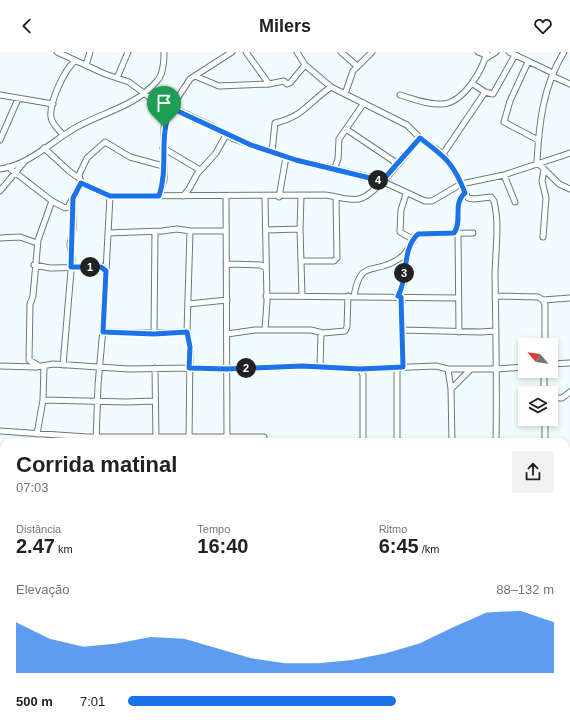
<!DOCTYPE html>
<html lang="pt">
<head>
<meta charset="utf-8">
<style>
	:root { --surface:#fff; --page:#f2f2f2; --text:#222; --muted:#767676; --accent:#1a73e8 }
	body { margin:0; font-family:Arial,sans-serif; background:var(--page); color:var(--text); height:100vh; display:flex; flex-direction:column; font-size:15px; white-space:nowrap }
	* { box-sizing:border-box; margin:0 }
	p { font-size:13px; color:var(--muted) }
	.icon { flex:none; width:22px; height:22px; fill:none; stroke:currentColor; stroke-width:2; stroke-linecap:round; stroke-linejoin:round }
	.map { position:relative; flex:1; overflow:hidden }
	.panel { position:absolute; left:0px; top:386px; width:570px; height:286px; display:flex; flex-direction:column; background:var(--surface); border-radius:12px 12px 0 0; box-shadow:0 2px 6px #0003 }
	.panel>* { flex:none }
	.needle { width:26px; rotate:298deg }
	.fabs { position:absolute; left:518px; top:286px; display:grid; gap:8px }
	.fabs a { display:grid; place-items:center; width:40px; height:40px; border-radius:0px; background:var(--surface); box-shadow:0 2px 6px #0003; font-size:20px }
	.pin { position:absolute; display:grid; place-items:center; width:34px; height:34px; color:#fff; margin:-41px -17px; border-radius:50% 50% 50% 0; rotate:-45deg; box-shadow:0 0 4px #0007 }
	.pin .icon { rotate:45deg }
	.km { position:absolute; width:20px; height:20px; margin:-10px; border-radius:50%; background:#222; color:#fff; font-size:11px; line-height:20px; text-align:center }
	.round { display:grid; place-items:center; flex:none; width:42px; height:42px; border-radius:0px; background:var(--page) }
	.head { display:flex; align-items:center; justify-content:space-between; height:68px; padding:0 16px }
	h1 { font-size:22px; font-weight:600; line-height:30px }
	.stats { display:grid; grid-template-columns:repeat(3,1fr); gap:6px; height:68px; padding:4px 16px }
	.stats div { display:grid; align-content:center }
	.stats b { font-size:20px; font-weight:600 }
	.stats small { font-size:11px; font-weight:400 }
	.stats p { font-size:11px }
	.chart { height:112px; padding:8px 16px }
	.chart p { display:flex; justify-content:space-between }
	.chart svg { width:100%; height:72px; margin-top:4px; fill:var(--accent); opacity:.7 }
	ul { padding:0 16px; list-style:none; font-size:13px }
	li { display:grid; grid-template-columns:64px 48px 1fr; align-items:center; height:30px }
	li i { height:10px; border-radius:5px; background:var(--accent) }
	header { display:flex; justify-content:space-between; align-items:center; height:52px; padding:0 16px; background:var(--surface); font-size:18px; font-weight:600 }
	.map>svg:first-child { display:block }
</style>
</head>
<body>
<header><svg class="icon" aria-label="back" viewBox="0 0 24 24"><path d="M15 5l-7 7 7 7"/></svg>Milers<svg class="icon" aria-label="heart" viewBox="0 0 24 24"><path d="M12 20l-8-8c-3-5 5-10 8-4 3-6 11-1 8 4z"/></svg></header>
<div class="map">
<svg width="570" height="672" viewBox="0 0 570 672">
	<rect width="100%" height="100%" fill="#f2fcfe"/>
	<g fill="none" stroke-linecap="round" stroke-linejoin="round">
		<g stroke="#647b80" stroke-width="7">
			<path id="minor" d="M57,0L105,22L129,30L149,45L212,74L234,87L296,108L377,127L425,149H432L461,132L504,123L570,101
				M246,0L269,32
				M297,0L305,13L331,35L407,73L420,86L443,102L456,122L468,146L474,147L491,145L494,149C500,173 495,200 495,225C496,280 497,335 496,390
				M341,0L357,14
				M478,0L486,3
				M509,0L553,21
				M564,0C543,34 539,71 537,110L559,132L570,137
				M485,7L496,0
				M528,10L510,49L504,70L538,88
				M86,13L90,0
				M195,24L219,34L269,32L284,29L287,32L290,31L305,13
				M552,24L570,32
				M117,26L128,0
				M473,32L485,40L493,42L515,3
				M346,39L353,19L372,0
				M0,43L53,52
				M400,43C414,47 428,53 443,52C464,50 482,19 487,0
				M346,77L398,112
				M63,83C59,78 51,71 51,65C49,51 64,18 75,9
				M0,88L18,47
				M44,96L69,119L80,127
				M163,96L200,118
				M272,100L275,71C303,65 309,50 331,35
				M443,102L485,40
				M8,115L52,149L65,156L68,155L81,131L110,144L325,143C336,144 348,149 359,147C375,144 408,100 420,86
				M0,117C29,113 51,90 75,76C103,60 135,55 157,29C163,23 164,9 164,0
				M334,118L338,107L339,87L364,51
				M504,123L515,150
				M81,131L79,123L87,106L105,90L130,105L163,114
				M0,139L25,109
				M406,142L401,158L400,180L414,188
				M159,144L164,128V75L171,56L190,27L232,0
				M183,144L189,137L197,122L216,101L226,83
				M226,144L227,390
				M301,144L300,177L302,244
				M265,145L267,249L265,278
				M279,145L286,105
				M266,178L300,177
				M108,181L162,179L177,177L190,179H226
				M454,181C463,169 452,152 465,141
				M458,181L459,280
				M543,185L546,146L542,129L544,118
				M0,186L20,185L37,191
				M302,209H334L337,206L336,145
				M226,212L261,213L266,216
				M34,213L50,216L101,215L106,213
				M266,244L458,246
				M354,244C361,204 374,225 400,206C409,200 411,189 418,182L473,181
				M495,244L538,245L543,248L545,253V293
				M398,245L404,230L407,201
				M401,245L403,315
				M543,248L570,246
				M188,252L227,248
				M402,278L481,280L495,279
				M103,280L154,281L187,280
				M154,281L155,180
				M227,282L255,278H311L323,281L345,279L347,275L348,244
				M551,312L570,311
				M63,313L72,207L70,193L73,177V147
				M0,314L36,315L53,312L129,317L189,316L227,317L302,314L360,317L436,314L448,317L451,337
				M39,314L29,308L30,252L33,244L38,188L52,149
				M320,314L321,281
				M397,315V390
				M155,316L156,390
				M360,317L363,323V390
				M448,317H497L525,315
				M544,319V341
				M551,346H562L570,340
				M43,348L44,314
				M545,367V390
				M0,379L87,385H264
				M37,382L43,348L126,350L155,349
				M60,390L61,384
				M96,390L98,333L103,276L110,144
				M189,390L190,295L187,280L190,179
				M452,390L451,337L470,318
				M0,414L4,415
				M566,433H570
				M0,450L4,451
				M566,501H570
				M0,548H4
				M566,566H570
				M566,617L570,620
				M0,634H4
				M566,657H570
				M0,668H8
				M26,668V672
				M228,668V672
				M326,668V672
				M359,668V672
				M410,668V672
				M477,668V672
				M510,668V672
				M545,668V672
				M143,672V668
				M190,672V668
				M259,672V668
				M447,672V668"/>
		</g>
		<use href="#minor" stroke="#fff" stroke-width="5"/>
	</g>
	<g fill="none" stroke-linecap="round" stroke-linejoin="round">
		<g stroke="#fff" stroke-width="8">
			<path id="route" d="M171,56L251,93L296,108L382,129L420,86C444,104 454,111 465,141C452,152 463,169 454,181L418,182C401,198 409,225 398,244L401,245L403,315L360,317L302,314L227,317L189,316L190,295L187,280L154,282L103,280L106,219L101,215H71L73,146L81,131L110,144H159C169,114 158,87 171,56Z"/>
		</g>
		<use href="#route" stroke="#1a73e8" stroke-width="5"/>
	</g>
</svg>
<div class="fabs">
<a><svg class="needle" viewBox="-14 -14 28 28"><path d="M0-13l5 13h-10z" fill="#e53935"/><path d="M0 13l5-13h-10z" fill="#767676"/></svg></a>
<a><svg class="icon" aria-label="layers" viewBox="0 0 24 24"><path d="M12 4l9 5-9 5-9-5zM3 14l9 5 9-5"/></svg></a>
</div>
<div class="pin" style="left:164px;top:75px;background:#1e9e55"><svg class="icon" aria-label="arrive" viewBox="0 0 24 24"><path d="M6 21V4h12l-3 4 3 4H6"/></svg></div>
<b class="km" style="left:90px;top:215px">1</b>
<b class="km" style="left:246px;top:316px">2</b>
<b class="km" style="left:404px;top:221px">3</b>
<b class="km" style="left:378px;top:128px">4</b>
<section class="panel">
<div class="head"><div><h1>Corrida matinal</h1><p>07:03</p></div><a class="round"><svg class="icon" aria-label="share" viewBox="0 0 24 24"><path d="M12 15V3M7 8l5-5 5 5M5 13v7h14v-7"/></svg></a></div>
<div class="stats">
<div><p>Distância</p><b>2.47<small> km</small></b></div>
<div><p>Tempo</p><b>16:40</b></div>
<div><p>Ritmo</p><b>6:45<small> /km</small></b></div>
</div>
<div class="chart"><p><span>Elevação</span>88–132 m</p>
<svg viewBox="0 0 160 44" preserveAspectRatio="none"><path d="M0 44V13L10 23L20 28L30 26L40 22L50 23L60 29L70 35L80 38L90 38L100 36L110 32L120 26L130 16L140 7L150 6L160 13V44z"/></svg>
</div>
<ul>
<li><b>500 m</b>7:01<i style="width:63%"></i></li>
</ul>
</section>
</div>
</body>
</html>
